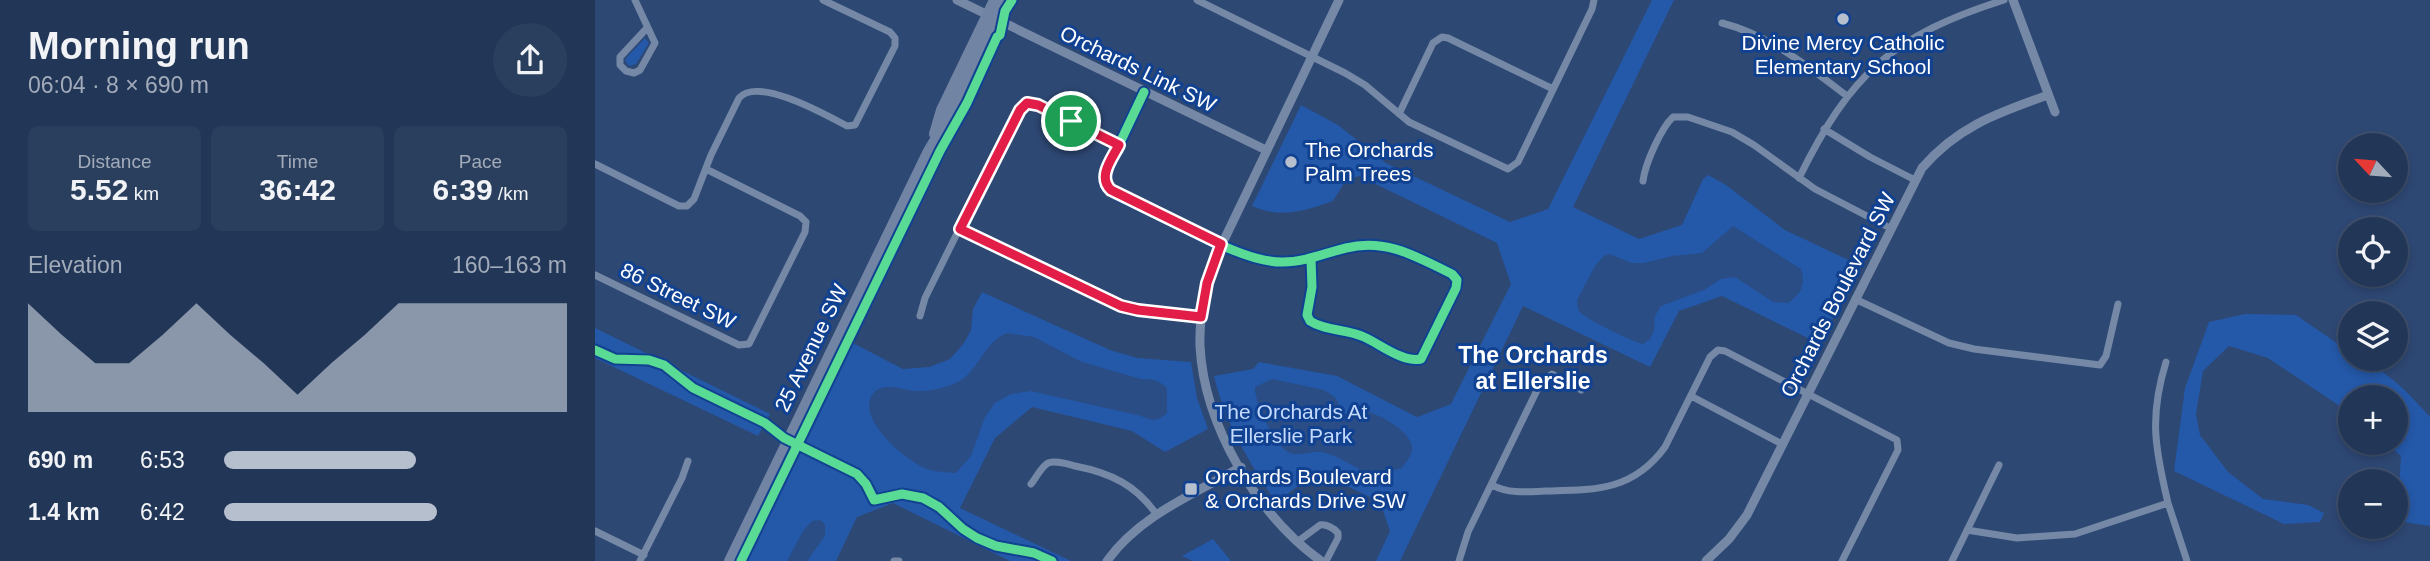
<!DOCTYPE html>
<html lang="en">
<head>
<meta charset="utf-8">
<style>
	:root { --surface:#223657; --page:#2a3e5d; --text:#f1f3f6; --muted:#a2abba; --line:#3f506d; --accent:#b6bfce }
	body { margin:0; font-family:Arial,sans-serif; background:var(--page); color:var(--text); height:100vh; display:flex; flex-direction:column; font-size:26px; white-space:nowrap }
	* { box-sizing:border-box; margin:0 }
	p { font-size:23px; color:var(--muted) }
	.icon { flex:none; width:38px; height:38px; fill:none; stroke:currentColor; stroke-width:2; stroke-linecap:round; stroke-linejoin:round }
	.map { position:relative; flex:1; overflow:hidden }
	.panel { display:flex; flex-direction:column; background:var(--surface); width:595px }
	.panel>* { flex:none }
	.needle { width:46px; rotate:296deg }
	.fabs { position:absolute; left:1743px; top:133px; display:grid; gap:14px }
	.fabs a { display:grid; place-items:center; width:70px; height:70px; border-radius:50%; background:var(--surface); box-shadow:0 4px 10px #0003,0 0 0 2px var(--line); font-size:35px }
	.pin { position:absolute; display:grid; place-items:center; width:60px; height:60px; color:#fff; margin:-30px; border:4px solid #fff; border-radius:50%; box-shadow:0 2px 7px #0007 }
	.round { display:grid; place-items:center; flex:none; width:74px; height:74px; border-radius:37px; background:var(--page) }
	.overview { display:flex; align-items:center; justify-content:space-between; height:119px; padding:0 28px }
	h1 { font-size:38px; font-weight:700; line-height:52px }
	.metrics { display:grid; grid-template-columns:repeat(3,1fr); gap:10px; height:119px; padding:7px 28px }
	.metrics div { display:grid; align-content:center; border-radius:10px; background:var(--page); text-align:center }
	.metrics b { font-size:30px; font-weight:700 }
	.metrics small { font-size:19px; font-weight:400 }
	.metrics p { font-size:19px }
	.chart { height:196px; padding:14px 28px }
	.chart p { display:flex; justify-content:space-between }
	.chart svg { width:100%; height:126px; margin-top:7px; fill:var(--accent); opacity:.7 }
	ul { padding:0 28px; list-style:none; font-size:23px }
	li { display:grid; grid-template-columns:112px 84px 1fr; align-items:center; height:52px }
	li i { height:18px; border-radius:9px; background:var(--accent) }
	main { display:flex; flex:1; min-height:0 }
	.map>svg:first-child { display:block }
</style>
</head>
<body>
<main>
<section class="panel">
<div class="overview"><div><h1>Morning run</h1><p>06:04 · 8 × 690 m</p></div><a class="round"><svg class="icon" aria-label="share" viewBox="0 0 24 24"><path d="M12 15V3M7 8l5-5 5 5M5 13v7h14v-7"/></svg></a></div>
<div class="metrics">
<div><p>Distance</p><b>5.52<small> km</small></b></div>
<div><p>Time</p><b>36:42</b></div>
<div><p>Pace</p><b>6:39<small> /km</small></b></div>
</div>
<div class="chart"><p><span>Elevation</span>160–163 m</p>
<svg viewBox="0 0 160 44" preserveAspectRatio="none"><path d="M0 44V6L10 17L20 27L30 27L40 17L50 6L60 17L70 27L80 38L90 27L100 17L110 6L120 6L130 6L140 6L150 6L160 6V44z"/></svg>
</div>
<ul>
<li><b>690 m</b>6:53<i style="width:56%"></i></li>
<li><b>1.4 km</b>6:42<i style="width:62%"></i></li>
</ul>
</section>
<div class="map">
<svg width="1835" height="561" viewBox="0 0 1835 561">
	<rect width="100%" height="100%" fill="#2e4874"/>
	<path fill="#2458a8" d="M1057,0H1079L978,207L1044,239L1087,225L1108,179L1113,175L1131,185L1190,230L1264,265L1225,344L1127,296L1084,311L1055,367L928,306L805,561H781L795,531L785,502L723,472L681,502C654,463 630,422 619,376L658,369L664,362L742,376L822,417L856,404L916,284L902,243L764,176L751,180L738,201C710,211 686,219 657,206L706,105L743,125L791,163L915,222L953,209Z
		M50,38L54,43L41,64L34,66L30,61L32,57Z
		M387,292L515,350L542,358L596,362L602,398L613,429L570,452L537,431L437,407L400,438L365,508L476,561H415L298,503L262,517L241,561H147L254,341L308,369L334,367L355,359L369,343L376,330L378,309Z
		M1650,314L1701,315L1755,352V359C1783,359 1817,397 1835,417V526L1808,522L1802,518L1806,456L1791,443H1801V397H1755V413L1673,358L1634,346L1608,371L1601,414L1605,435L1633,472L1668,499L1713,505L1729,513L1725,522L1689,524L1579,471L1590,388L1614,322Z
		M0,328L175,414L163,436L0,358Z
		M618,539L636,561H598L587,556Z"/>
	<path fill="#2a4d86" d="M1138,226L1206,269C1211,285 1206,294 1193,303L1178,302L1140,277L1126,279L1109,290L1066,306L1060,316L1059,331L1055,339L1048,344C1040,343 988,318 984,311C982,308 983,303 982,300L1000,266L1009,256L1014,254L1037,263H1049L1077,256L1107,253Z
		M412,333L439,337L487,362L546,379C557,379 564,380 572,388V413C562,422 558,421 546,416L436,391L416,394L400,403L390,417L376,456L361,473C353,472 343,472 335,470C314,464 261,420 277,395C286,380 309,391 322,391C335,392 359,386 369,378C385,365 392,340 412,333Z
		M677,379L729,390C740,396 743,399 745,411L750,414C755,413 762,411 766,411C781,411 818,432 817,449C817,455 811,462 807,468L777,476C761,468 744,456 727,452C717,450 705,457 695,453C680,448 659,402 660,387Z
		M225,520L230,524V536L212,561H192L208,531L217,521Z"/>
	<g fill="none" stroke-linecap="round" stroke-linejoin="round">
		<path stroke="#7589a7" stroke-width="7" d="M40,0L60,43L45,70L39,73L31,71L25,65V57L52,28
			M602,0L750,73L770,85L814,122L913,169L923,162L997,9L999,0
			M1127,23C1174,35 1214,67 1252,96
			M549,92L512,170L510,182L512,186C524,198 544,204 559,211C594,228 650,263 688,262C710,262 730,253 751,248C791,238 822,257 857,274L862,280L861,288L826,359C808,363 785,344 769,337C752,329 730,331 715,321L712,315L717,287L716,259
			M804,114L838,43L847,37L853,38L958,89
			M1229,129L1275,157L1320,180
			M0,164L84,206H92L99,199L116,155L144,98C163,76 231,115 252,126L260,125L300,46V38L295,32L228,0
			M1204,178C1255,74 1298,35 1409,0
			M1048,181C1050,164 1066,128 1078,117H1093L1137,132L1159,145L1220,189L1295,228
			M365,228L526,306L553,312L606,317
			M0,275L144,345L154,344L210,232L211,222L205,216L111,169
			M1260,299L1354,343L1379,349L1505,365L1511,356L1523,304
			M325,316L330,298L390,177L430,105L435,103L443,105L524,145
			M1571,362C1554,417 1560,448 1573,503
			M1096,396L1187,444
			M436,484C441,478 446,467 453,463C461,460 472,464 480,466C516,473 541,485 562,515
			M897,485C913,494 933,492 951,491C1000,490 1038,491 1070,447L1115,357L1123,350L1130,351L1302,440L1303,450L1247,561
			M1372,530L1422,538L1480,534L1573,503L1592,561
			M0,531L49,555
			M702,542L725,525C731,524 739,528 743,533V538L731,561
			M45,561L87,478L93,461
			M299,561H304
			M864,561L873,532L946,382L957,374L986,390
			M1357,561L1404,465"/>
		<path stroke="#7589a7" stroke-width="9" d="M362,0L671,150
			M1418,0L1460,112
			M512,561C544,516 599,494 646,467
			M726,561C662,515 609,425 605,346C604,317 610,289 619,261L744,0
			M1111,561L1134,539L1152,515L1327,168C1363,126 1403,113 1453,95"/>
		<path stroke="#7284a4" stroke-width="10" d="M339,134L346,110L399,0
			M134,561L333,151L356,112L408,0"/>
		<g stroke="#114191" stroke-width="13">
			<path id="cycleway" d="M549,92L512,170L510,182L512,186C524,198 544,204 559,211C594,228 650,263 688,262C710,262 730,253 751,248C791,238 822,257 857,274L862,280L861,288L826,359C808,363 785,344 769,337C752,329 730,331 715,321L712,315L717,287L716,259
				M0,350L20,359L54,360L69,365L98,388L170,423L189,438L262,474L271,484L279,500L307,494L328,498L344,507L368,529L382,538L401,546L439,553L457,561
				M146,561L345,151L372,103L402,37L405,35L410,11L417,0"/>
		</g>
		<use href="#cycleway" stroke="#5adb95" stroke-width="9"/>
	</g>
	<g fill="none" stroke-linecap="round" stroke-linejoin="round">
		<g stroke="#fff" stroke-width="14">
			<path id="route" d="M432,103L443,105L524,145C517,159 502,177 516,190L626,244L612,283L606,317L543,310L526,306L365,229L425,110Z"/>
		</g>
		<use href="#route" stroke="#e11d48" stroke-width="9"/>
	</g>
	<g fill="#b6bfce" stroke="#114191" stroke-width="2.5">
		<circle cx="1248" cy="19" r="7"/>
		<circle cx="696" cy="162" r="7"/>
		<rect x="589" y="482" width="14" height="14" rx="3.5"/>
	</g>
	<g text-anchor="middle" stroke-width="6" stroke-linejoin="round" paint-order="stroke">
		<g font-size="21" fill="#fff" stroke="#114191" text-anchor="start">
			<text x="1248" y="50" text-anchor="middle">Divine Mercy Catholic<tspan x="1248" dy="24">Elementary School</tspan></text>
			<text x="710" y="157">The Orchards<tspan x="710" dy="24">Palm Trees</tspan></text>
			<text x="610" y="484">Orchards Boulevard<tspan x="610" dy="24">&amp; Orchards Drive SW</tspan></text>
		</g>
		<g font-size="21" fill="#fff" stroke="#114191">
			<text transform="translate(543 69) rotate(26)" y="7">Orchards Link SW</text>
			<text transform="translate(1243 295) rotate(-63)" y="7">Orchards Boulevard SW</text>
			<text transform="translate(83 296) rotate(26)" y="7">86 Street SW</text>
			<text transform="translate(216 348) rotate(-64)" y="7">25 Avenue SW</text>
		</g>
		<g font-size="21" fill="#c3dafd" stroke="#114191">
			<text x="696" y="419">The Orchards At<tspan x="696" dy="24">Ellerslie Park</tspan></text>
		</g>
		<g font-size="23" font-weight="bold" fill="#fff" stroke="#114191">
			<text x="938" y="363">The Orchards<tspan x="938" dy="26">at Ellerslie</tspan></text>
		</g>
	</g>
</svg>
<div class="fabs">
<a><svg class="needle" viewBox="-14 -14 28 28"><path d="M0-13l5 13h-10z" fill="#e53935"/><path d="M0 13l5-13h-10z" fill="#a2abba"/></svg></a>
<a><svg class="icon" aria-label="locate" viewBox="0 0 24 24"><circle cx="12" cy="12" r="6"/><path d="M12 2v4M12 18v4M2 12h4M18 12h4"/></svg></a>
<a><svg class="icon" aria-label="layers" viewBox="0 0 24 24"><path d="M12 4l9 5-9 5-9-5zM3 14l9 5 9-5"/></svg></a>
<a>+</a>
<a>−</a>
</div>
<div class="pin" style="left:476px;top:121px;background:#1e9e55"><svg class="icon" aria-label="arrive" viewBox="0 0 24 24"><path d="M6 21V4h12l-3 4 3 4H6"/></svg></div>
</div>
</main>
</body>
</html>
